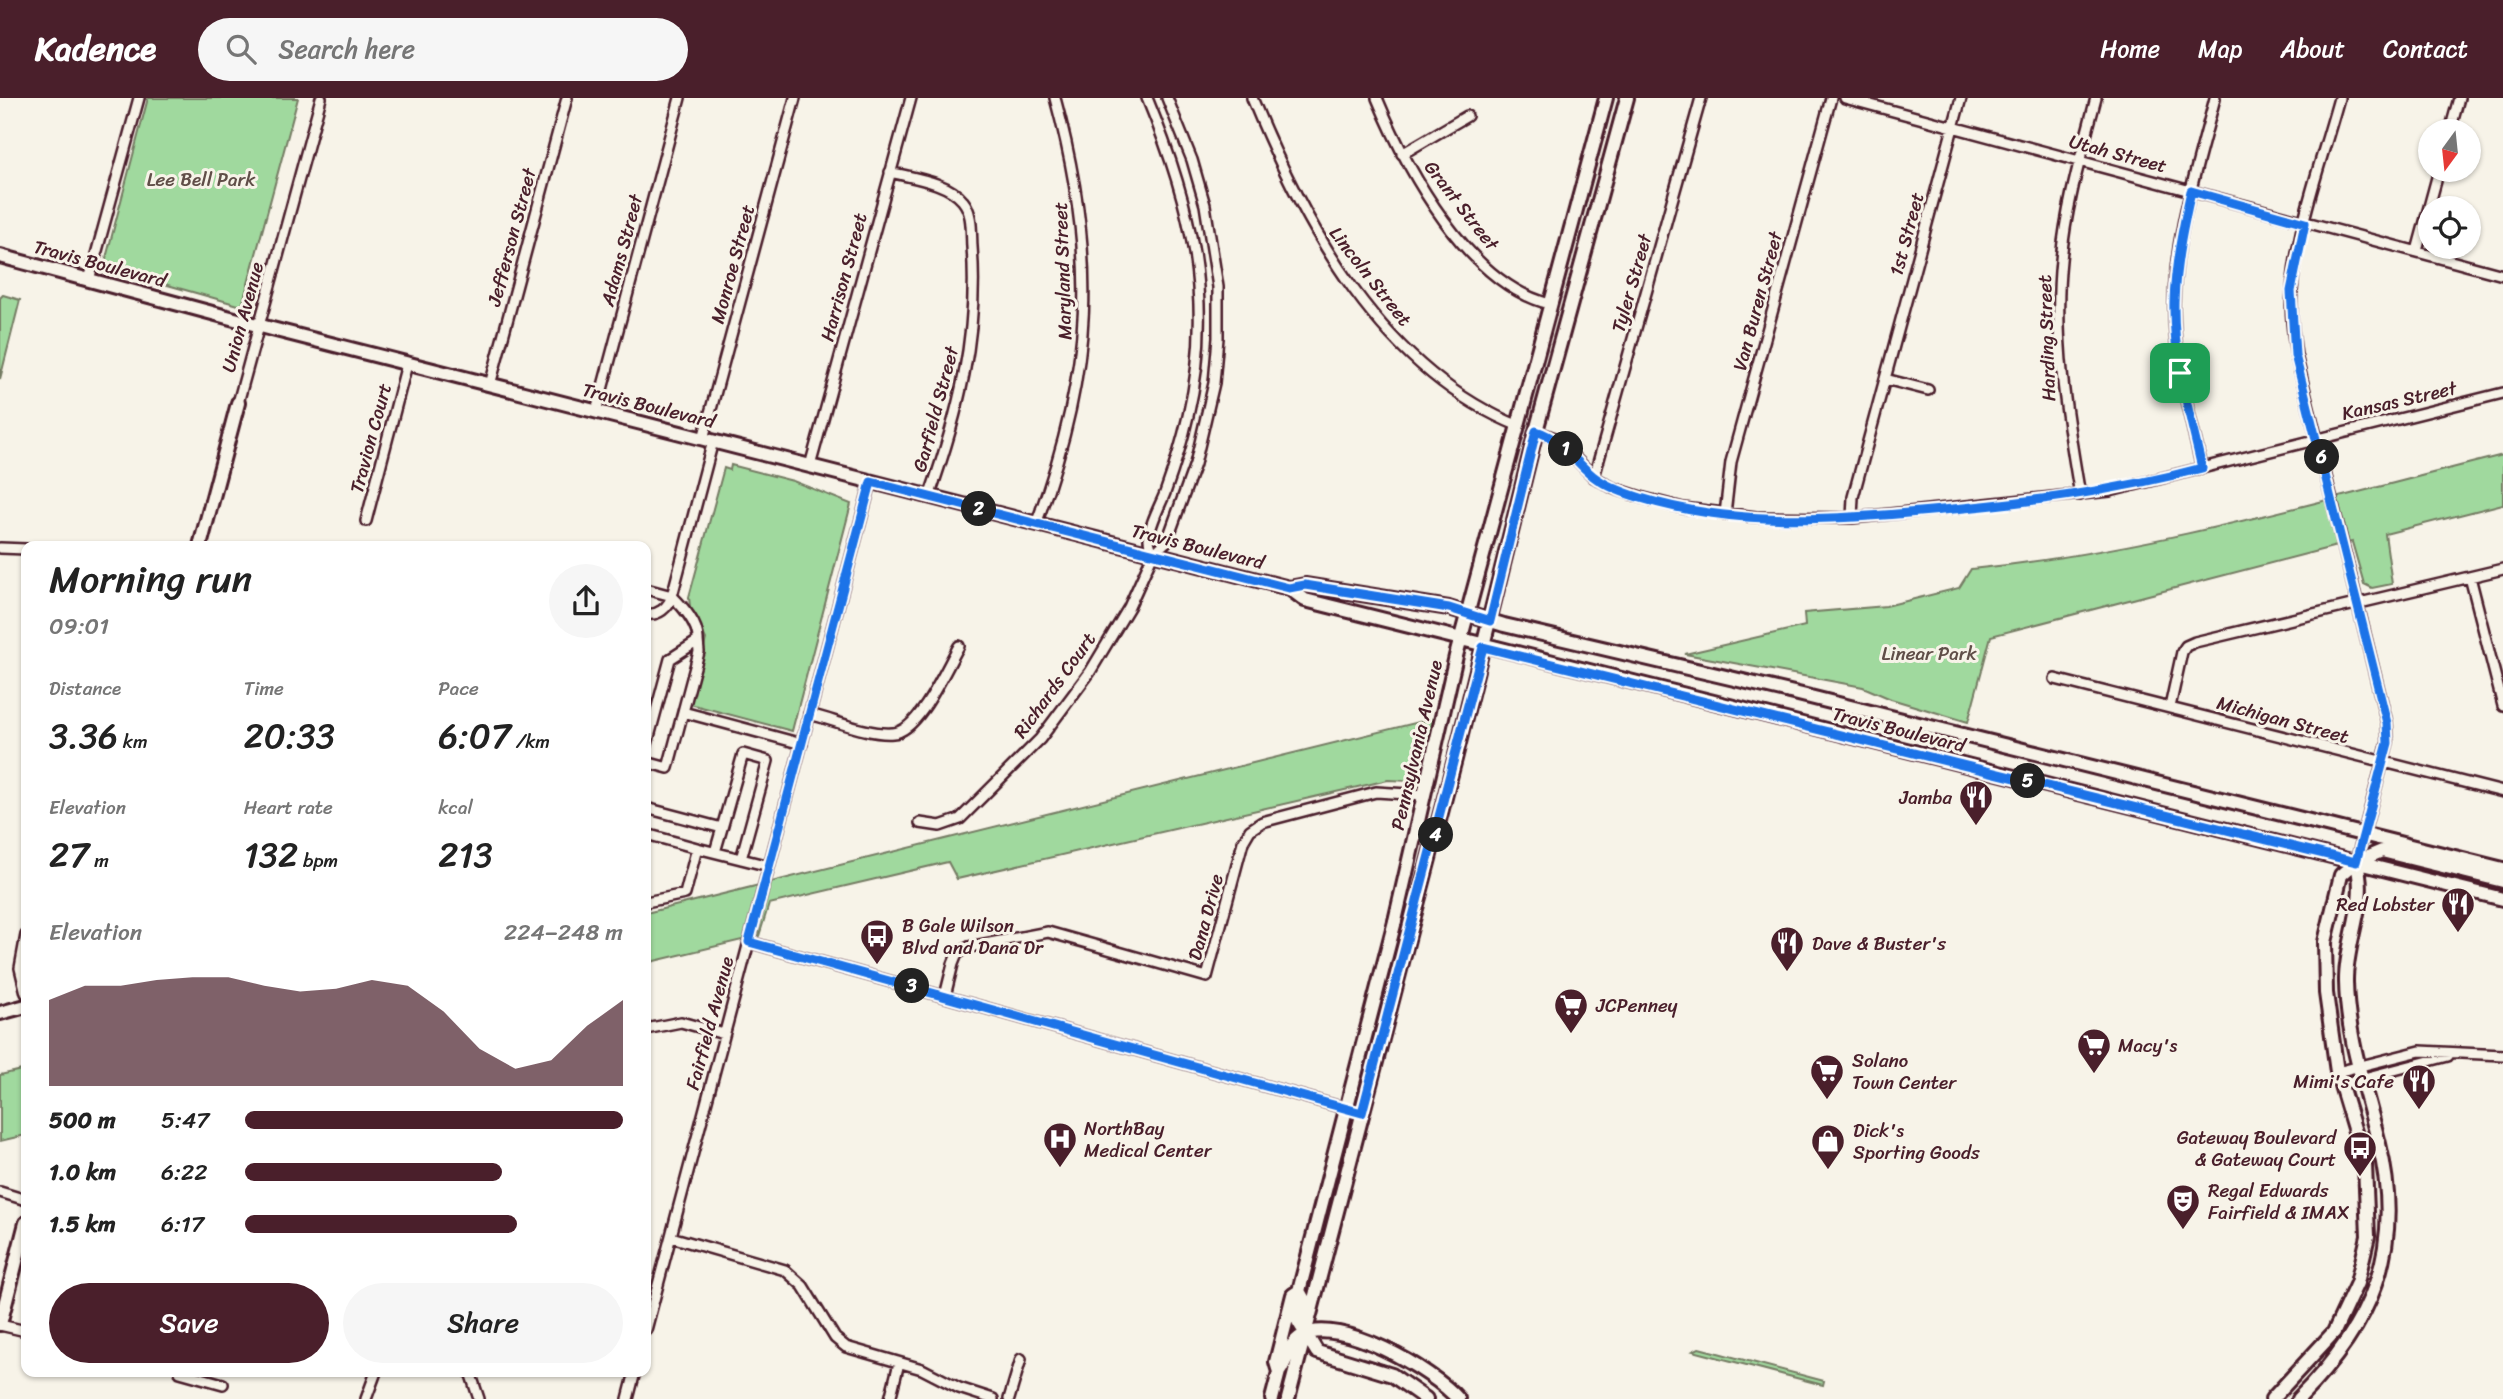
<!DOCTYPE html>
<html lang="en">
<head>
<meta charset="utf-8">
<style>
	:root { --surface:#fff; --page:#f6f6f6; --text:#222; --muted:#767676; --accent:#4a1f2b }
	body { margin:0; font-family:Sriracha,sans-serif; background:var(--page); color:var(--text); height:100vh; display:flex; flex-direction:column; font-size:26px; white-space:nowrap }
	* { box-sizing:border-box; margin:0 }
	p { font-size:23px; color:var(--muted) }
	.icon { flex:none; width:38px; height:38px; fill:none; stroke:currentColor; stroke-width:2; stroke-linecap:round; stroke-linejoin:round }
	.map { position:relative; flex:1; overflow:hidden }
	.panel { position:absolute; left:21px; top:443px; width:630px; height:836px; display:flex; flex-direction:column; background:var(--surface); border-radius:14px; box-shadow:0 2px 5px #0004 }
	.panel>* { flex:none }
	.needle { width:46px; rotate:195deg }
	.fabs { position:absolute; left:2418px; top:21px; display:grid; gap:14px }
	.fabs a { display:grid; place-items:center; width:63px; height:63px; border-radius:50%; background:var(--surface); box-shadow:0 2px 5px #0004; font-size:35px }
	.pin { position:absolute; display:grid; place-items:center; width:60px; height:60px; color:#fff; margin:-30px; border-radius:14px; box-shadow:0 4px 10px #0006 }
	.km { position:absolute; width:35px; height:35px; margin:-18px; border-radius:50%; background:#222; color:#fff; font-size:19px; line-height:35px; text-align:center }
	.round { display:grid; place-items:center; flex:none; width:74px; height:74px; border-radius:37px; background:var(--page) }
	.headline { display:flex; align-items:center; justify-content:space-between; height:119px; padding:0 28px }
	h1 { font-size:38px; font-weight:600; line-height:52px }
	.metrics { display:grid; grid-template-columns:repeat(3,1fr); gap:10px; height:119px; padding:7px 28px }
	.metrics div { display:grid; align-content:center }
	.metrics b { font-size:35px; font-weight:600 }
	.metrics small { font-size:19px; font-weight:400 }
	.metrics p { font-size:19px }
	.chart { height:196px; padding:14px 28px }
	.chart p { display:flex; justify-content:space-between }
	.chart svg { width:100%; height:126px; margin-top:7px; fill:var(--accent); opacity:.7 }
	.button { display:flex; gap:14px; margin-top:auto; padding:14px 28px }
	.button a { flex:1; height:80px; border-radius:42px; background:var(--accent); color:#fff; font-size:28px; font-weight:600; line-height:80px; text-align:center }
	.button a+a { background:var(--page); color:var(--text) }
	ul { padding:0 28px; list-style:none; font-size:23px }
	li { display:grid; grid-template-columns:112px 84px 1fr; align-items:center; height:52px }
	li i { height:18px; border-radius:9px; background:var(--accent) }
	header { display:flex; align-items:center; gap:42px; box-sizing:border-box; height:98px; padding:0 35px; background:var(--accent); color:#fff }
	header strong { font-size:33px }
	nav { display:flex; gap:38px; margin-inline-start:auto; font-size:24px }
	.search { width:490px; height:63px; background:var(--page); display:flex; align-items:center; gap:18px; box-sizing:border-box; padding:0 24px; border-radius:38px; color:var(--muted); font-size:26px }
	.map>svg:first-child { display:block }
</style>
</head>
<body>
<header>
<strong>Kadence</strong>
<div class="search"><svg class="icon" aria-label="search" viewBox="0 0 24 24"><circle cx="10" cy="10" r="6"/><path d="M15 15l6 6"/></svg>Search here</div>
<nav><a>Home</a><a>Map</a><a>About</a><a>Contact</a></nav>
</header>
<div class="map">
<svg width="2503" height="1301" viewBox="0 0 2503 1301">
	<rect width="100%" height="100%" fill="#f7f3e8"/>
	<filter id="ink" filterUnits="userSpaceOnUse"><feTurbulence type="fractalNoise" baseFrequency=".0143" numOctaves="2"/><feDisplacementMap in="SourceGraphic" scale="14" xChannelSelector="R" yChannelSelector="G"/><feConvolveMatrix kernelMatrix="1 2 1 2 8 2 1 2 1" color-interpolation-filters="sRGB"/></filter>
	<g filter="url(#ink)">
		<path fill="#a0d99e" stroke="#757c64" stroke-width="2" d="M148,0H298L242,208L111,171L105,164Z
			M3,197L20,202L0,281V200Z
			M2503,357V406L2385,436L2392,486L2372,490L2364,486L2352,444L1991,538L1968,624L1891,601L1863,589L1685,556L1805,528L1804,515L1886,508L1959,490L1971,471C2152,453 2327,401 2503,357Z
			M731,367L793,383L851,406L792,633L690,606L706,541L690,509L689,499L724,370L730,372Z
			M1435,620L1421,674L1412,683L1388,682L957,781L948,764L769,806L759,838L646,865V815Z
			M26,971V1037L0,1043V977Z
			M1699,1250L1824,1283L1823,1287L1693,1253Z"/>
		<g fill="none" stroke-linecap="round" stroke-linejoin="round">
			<g stroke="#4a1f2b" stroke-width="14">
				<path id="street" d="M1147,0C1191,106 1215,204 1188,318C1182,345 1174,370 1165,395C1160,408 1149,427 1149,441C1149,446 1152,452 1153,456
					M1252,0C1305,129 1382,273 1519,328
					M1377,0C1407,72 1468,186 1550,206
					M1845,0L2503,177
					M2339,0C2322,62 2297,128 2292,193C2290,214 2293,236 2296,257L2387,625L2388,644L2356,764
					M2450,33L2459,0
					M1402,56L1467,18
					M890,74C913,80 948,84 963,103C973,115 971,134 972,149C979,237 958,317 929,399
					M2417,153L2439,72
					M89,182L139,0
					M1885,281L1928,292
					M490,287L567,0
					M238,305L321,0
					M596,314L680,0
					M1536,333L1555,340L1594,379L1613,390L1644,400L1683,410L1756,419L1852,420L2110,393L2503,295
					M703,341L795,0
					M810,368L911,0
					M2202,370C2190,316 2173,261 2174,205C2175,135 2198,67 2215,0
					M1594,379L1701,0
					M2080,397C2067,321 2053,240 2061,162C2066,107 2082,54 2096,0
					M1725,416L1731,364L1831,0
					M1852,420L1853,399L1961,0
					M366,423L407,266
					M1036,426C1094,272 1098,158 1055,0
					M0,450L26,451
					M2470,479L2503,608
					M646,491L672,498C668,510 658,518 646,516
					M698,543C699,526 683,509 672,498L713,343
					M2055,581L2503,694
					M2170,609L2182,554L2186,548L2195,544L2503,471
					M683,614L802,646
					M809,616C835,622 867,637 893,635C919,634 946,570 959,548
					M646,650L670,561L698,543L699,554L668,670L646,664
					M646,710L722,730L715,754
					M920,725L940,728L960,721L1040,641L1090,574L1129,509L1153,456L1167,443L1195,366L1214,285L1218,240V189L1205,107L1192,62L1167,0
					M722,730L743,656L768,663L741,761
					M646,736L697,750
					M646,804L685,796L697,750L769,768
					M26,837L20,870L26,895
					M749,844L1362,1015
					M945,898L953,866L957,856L969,849L1048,834L1207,879L1243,744L1250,732L1262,724L1376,694L1424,697
					M646,931L681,924L724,936
					M2337,974L2420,953L2503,957
					M2341,986L2448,958
					M0,1094L26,1102
					M671,1139L785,1172L803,1188L835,1240L846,1249L922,1271L959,1290L993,1301
					M0,1227L26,1233
					M646,1232L871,384
					M180,1274L223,1286
					M470,1274L479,1301
					M366,1301L376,1274
					M628,1301L635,1274
					M890,1301L899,1265
					M1009,1301L1021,1261"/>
			</g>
			<g stroke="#4a1f2b" stroke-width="18">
				<path id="secondary" d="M0,158L272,231L1289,490L1305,502L2503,801
					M200,448L238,305
					M1289,490L1305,487L1449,510L1504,527L1794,595L2503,771
					M0,915L26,908
					M1299,1193L1303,1200L1298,1223L1317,1254L1392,1277L1426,1301
					M0,1226L26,1125
					M1279,1274C1289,1261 1287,1247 1302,1238C1338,1217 1433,1272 1458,1301
					M1272,1301L1279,1274L1276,1264L1293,1197L1299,1193L1395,823L1456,558L1606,0
					M1288,1301L1455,661L1536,333L1627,0
					M2272,1301L2334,1234L2357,1185L2368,1138L2365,1067L2337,974L2326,895L2325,844L2341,777L2356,764L2382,753L2503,783
					M2298,1301C2372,1227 2405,1151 2379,1046C2366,992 2347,940 2346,884C2345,844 2369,802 2356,764"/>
			</g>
			<use href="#street" stroke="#f7f3e8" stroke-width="9"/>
			<use href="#secondary" stroke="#f7f3e8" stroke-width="12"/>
		</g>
	</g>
	<g fill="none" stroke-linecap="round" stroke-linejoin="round" filter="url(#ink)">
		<g stroke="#fff" stroke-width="14">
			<path id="route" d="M2191,93L2305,125L2291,193L2295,257L2387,625L2388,645L2356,764L1483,549L1362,1015L749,844L871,384L1289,490L1305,487L1449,510L1490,523L1536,333C1562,341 1573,362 1593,378C1607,389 1625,395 1641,400C1735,429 1835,422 1931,413C2023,405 2113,394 2202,370C2190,316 2173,261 2174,205C2175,167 2183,130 2191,93Z"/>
		</g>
		<use href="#route" stroke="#1a73e8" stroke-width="9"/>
	</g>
	<defs>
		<g id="restaurant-pin" transform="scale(1.75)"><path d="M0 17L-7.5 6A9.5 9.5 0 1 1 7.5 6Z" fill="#4a1f2b" stroke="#f7f3e8"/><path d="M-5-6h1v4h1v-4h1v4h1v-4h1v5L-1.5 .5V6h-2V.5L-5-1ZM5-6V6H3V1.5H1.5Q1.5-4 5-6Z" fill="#fff"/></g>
		<g id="bus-pin" transform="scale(1.75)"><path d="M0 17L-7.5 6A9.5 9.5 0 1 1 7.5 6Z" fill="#4a1f2b" stroke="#f7f3e8"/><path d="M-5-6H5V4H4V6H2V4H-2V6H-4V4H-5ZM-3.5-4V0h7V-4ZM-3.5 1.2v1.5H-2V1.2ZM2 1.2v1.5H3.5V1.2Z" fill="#fff"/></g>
		<g id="supermarket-pin" transform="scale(1.75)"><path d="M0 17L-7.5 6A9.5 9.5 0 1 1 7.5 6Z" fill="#4a1f2b" stroke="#f7f3e8"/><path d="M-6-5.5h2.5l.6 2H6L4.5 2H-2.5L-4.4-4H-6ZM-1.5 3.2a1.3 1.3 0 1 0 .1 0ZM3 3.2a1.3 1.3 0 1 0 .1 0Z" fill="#fff"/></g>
		<g id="hospital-pin" transform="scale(1.75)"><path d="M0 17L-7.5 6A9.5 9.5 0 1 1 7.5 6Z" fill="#4a1f2b" stroke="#f7f3e8"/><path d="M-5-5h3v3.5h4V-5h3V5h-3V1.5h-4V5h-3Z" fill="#fff"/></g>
		<g id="shop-pin" transform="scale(1.75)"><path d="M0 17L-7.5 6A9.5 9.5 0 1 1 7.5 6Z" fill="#4a1f2b" stroke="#f7f3e8"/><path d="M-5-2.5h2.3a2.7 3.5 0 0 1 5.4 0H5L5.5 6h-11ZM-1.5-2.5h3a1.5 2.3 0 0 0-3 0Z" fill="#fff"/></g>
		<g id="theatre-pin" transform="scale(1.75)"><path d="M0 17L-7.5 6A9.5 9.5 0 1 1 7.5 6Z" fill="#4a1f2b" stroke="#f7f3e8"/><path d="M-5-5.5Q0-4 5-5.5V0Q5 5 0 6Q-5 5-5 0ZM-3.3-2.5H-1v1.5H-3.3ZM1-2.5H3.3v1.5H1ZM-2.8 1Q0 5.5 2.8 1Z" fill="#fff"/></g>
	</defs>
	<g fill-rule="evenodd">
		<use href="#restaurant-pin" x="1976" y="699"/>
		<use href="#restaurant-pin" x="2458" y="806"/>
		<use href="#bus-pin" x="877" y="838"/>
		<use href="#restaurant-pin" x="1787" y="845"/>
		<use href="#supermarket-pin" x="1571" y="907"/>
		<use href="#supermarket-pin" x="2094" y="947"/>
		<use href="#supermarket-pin" x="1827" y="973"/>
		<use href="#restaurant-pin" x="2419" y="983"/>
		<use href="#hospital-pin" x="1060" y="1041"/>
		<use href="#shop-pin" x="1828" y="1043"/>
		<use href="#bus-pin" x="2360" y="1050"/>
		<use href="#theatre-pin" x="2183" y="1103"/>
	</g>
	<g text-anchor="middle" stroke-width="6" stroke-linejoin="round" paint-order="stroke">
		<g font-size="19" fill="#4a1f2b" stroke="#f7f3e8">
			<text transform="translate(2118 55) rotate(15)" y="7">Utah Street</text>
			<text transform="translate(1462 107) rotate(52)" y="7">Grant Street</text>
			<text transform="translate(1906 136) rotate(-75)" y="7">1st Street</text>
			<text transform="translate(511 139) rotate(-75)" y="7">Jefferson Street</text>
			<text transform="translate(621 152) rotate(-75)" y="7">Adams Street</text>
			<text transform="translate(100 165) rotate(15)" y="7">Travis Boulevard</text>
			<text transform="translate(732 166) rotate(-75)" y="7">Monroe Street</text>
			<text transform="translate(1062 173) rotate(-92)" y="7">Maryland Street</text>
			<text transform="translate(1371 178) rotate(52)" y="7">Lincoln Street</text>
			<text transform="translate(843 179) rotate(-75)" y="7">Harrison Street</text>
			<text transform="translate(1631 185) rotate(-74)" y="7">Tyler Street</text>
			<text transform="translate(1757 203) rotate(-75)" y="7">Van Buren Street</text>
			<text transform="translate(242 219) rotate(-75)" y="7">Union Avenue</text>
			<text transform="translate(2046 240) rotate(-92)" y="7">Harding Street</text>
			<text transform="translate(2399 302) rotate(-13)" y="7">Kansas Street</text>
			<text transform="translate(649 307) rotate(14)" y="7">Travis Boulevard</text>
			<text transform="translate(935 311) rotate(-75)" y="7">Garfield Street</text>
			<text transform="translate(370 340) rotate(-75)" y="7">Travion Court</text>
			<text transform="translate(1198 448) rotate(14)" y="7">Travis Boulevard</text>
			<text transform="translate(1054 587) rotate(-54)" y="7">Richards Court</text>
			<text transform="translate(2283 621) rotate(15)" y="7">Michigan Street</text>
			<text transform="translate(1899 631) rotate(14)" y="7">Travis Boulevard</text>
			<text transform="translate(1416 647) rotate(-77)" y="7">Pennsylvania Avenue</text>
			<text transform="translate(1205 819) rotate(-75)" y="7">Dana Drive</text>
			<text transform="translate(709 925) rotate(-75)" y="7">Fairfield Avenue</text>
		</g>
		<g font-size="19" fill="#604e48" stroke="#f7f3e8">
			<text x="201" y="88">Lee Bell Park</text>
			<text x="1929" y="562">Linear Park</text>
		</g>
		<g font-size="19" fill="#4a1f2b" stroke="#f7f3e8" text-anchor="start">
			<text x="1952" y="706" text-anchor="end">Jamba</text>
			<text x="2434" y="813" text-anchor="end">Red Lobster</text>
			<text x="902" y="834">B Gale Wilson<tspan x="902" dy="22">Blvd and Dana Dr</tspan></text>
			<text x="1812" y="852">Dave &amp; Buster's</text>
			<text x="1596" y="914">JCPenney</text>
			<text x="2118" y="954">Macy's</text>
			<text x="1852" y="969">Solano<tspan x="1852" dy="22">Town Center</tspan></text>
			<text x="2394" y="990" text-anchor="end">Mimi's Cafe</text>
			<text x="1084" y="1037">NorthBay<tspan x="1084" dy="22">Medical Center</tspan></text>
			<text x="1853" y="1039">Dick's<tspan x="1853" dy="22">Sporting Goods</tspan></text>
			<text x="2336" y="1046" text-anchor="end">Gateway Boulevard<tspan x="2336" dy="22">&amp; Gateway Court</tspan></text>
			<text x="2208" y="1099">Regal Edwards<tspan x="2208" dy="22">Fairfield &amp; IMAX</tspan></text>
		</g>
	</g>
</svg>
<div class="fabs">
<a><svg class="needle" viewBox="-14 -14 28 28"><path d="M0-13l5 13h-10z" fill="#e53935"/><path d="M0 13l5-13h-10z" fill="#767676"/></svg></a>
<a><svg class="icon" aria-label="locate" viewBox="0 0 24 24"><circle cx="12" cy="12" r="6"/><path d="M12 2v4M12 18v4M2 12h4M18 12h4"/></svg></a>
</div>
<div class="pin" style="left:2180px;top:275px;background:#1e9e55"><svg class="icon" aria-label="arrive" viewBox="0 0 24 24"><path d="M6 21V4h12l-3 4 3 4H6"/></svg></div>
<b class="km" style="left:1566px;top:351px">1</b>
<b class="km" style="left:979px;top:411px">2</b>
<b class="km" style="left:912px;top:888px">3</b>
<b class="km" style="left:1436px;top:737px">4</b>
<b class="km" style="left:2028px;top:683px">5</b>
<b class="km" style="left:2322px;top:359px">6</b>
<section class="panel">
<div class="headline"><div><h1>Morning run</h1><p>09:01</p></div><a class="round"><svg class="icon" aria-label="share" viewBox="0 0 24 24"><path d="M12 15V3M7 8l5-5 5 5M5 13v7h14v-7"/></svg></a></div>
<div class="metrics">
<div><p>Distance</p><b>3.36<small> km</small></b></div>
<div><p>Time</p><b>20:33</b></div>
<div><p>Pace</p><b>6:07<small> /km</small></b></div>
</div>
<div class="metrics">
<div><p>Elevation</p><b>27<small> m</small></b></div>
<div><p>Heart rate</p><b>132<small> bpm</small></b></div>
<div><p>kcal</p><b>213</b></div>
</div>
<div class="chart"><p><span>Elevation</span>224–248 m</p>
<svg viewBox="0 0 160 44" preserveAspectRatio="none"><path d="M0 44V14L10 9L20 9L30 7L40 6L50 6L60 9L70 11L80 10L90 7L100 9L110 18L120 31L130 38L140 35L150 23L160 14V44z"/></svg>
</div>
<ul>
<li><b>500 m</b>5:47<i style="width:100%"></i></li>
<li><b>1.0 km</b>6:22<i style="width:68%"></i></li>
<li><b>1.5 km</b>6:17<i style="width:72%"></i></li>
</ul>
<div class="button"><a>Save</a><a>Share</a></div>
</section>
</div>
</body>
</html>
